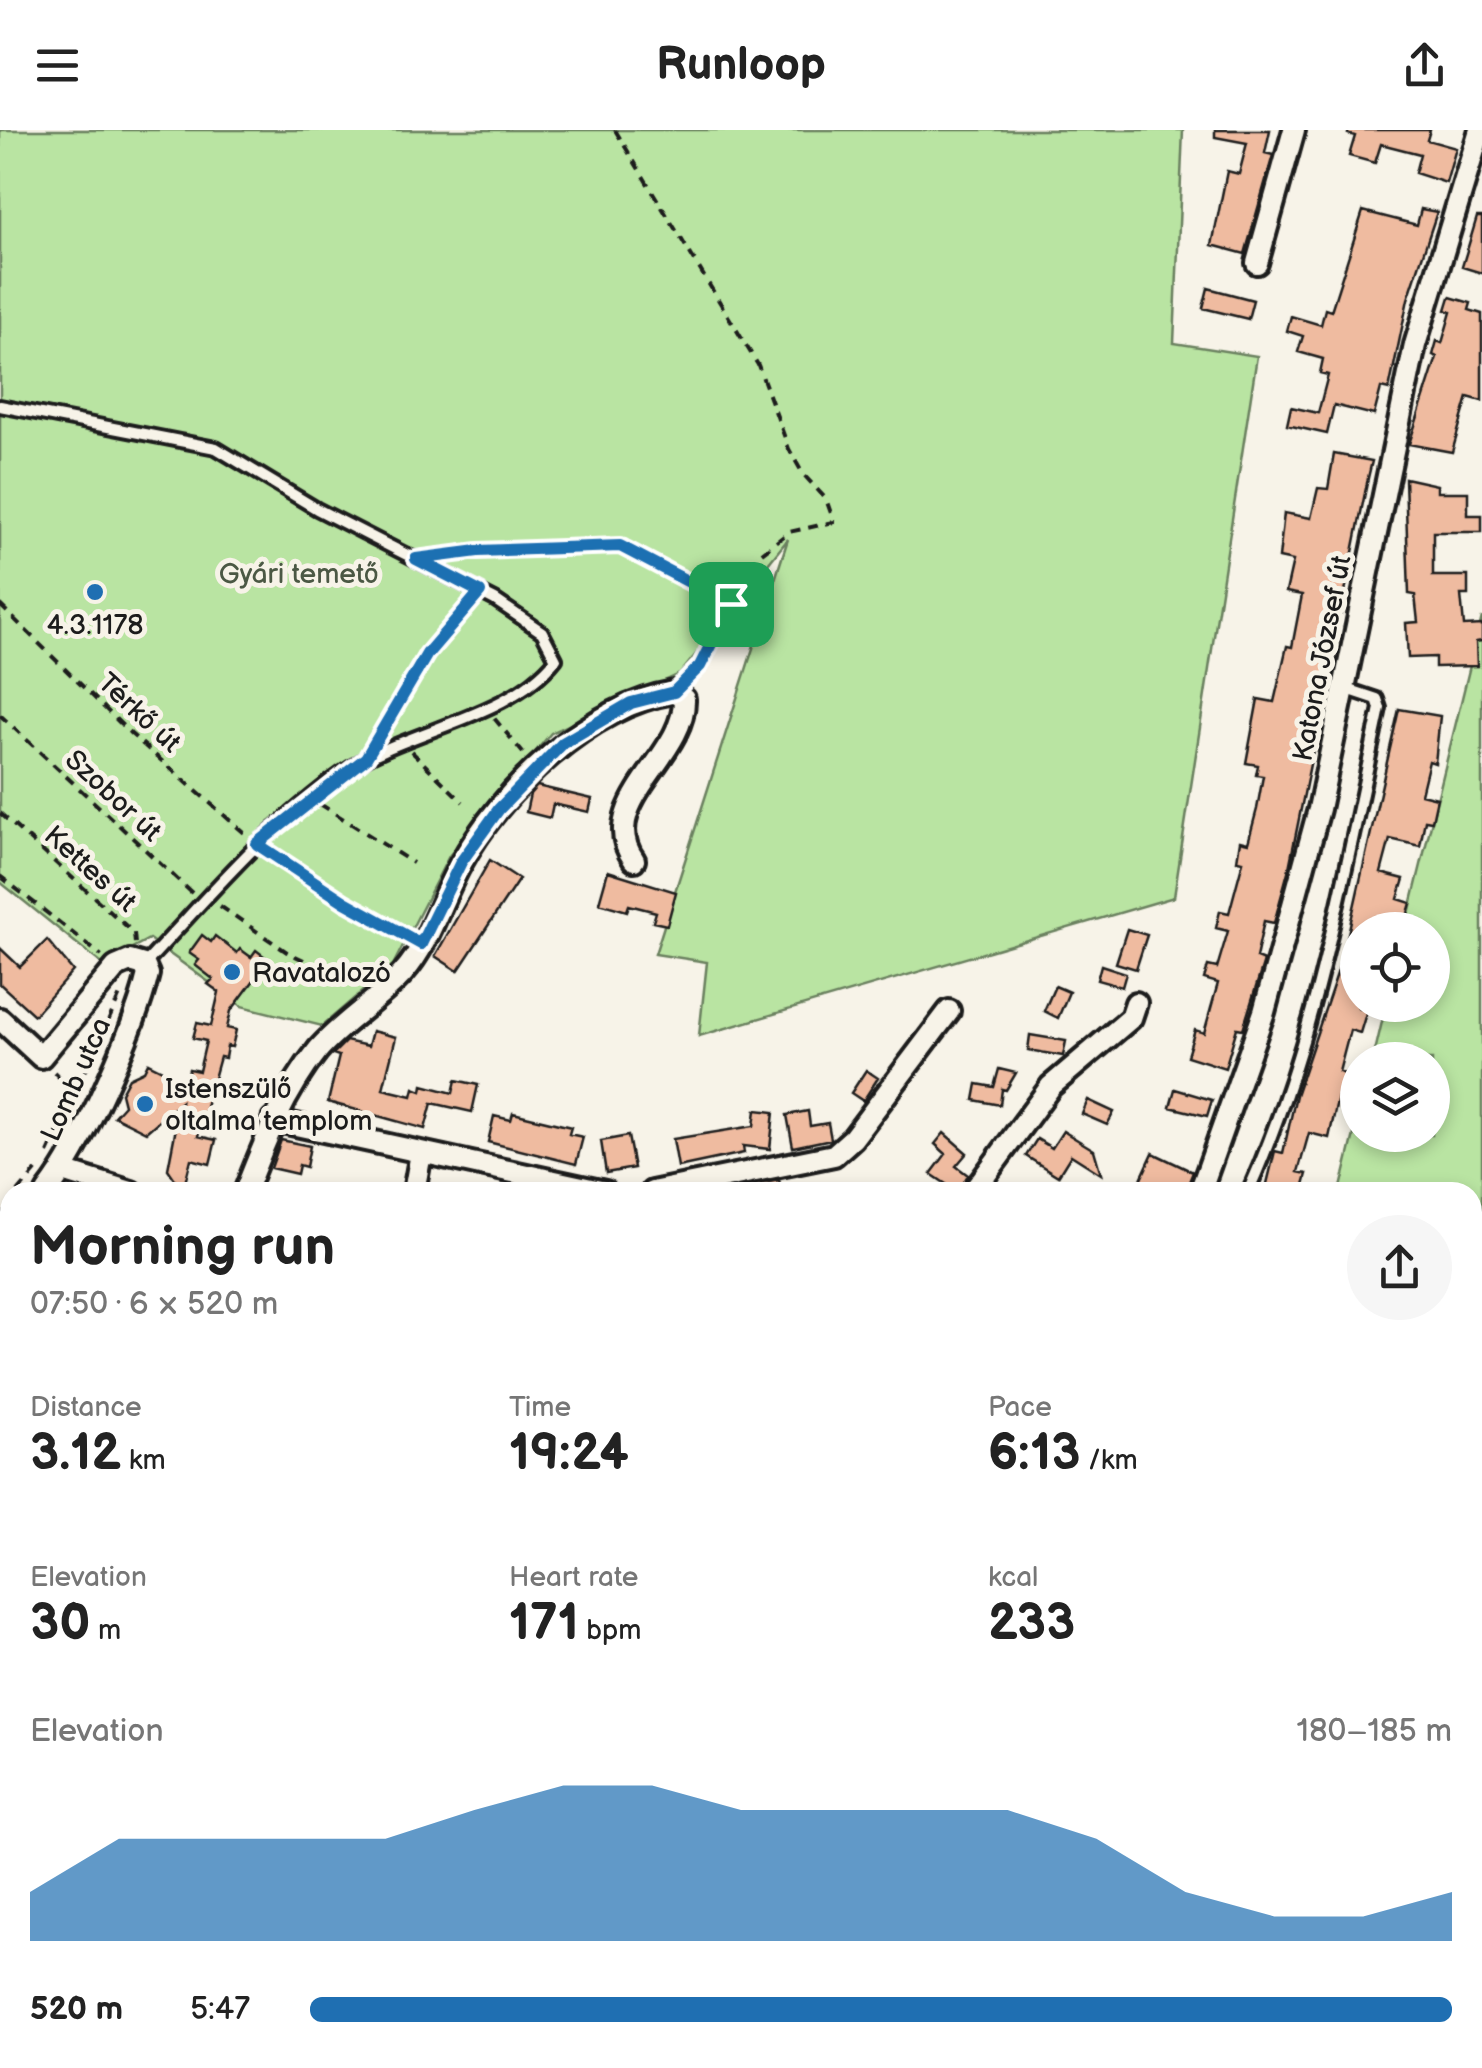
<!DOCTYPE html>
<html lang="en">
<head>
<meta charset="utf-8">
<style>
	:root { --surface:#fff; --page:#f6f6f6; --text:#222; --muted:#767676; --accent:#1f6fb2 }
	body { margin:0; font-family:"Balsamiq Sans",sans-serif; background:var(--page); color:var(--text); height:100vh; display:flex; flex-direction:column; font-size:38px; white-space:nowrap }
	* { box-sizing:border-box; margin:0 }
	p { font-size:32px; color:var(--muted) }
	.icon { flex:none; width:55px; height:55px; fill:none; stroke:currentColor; stroke-width:2; stroke-linecap:round; stroke-linejoin:round }
	.map { position:relative; flex:1; overflow:hidden }
	.side { position:absolute; left:0px; top:1052px; width:1482px; height:888px; display:flex; flex-direction:column; background:var(--surface); border-radius:30px 30px 0 0; box-shadow:0 5px 15px #0003 }
	.side>* { flex:none }
	.fabs { position:absolute; left:1340px; top:782px; display:grid; gap:20px }
	.fabs a { display:grid; place-items:center; width:110px; height:110px; border-radius:50%; background:var(--surface); box-shadow:0 5px 15px #0003; font-size:50px }
	.pin { position:absolute; display:grid; place-items:center; width:85px; height:85px; color:#fff; margin:-42px; border-radius:20px; box-shadow:0 5px 15px #0006 }
	.round { display:grid; place-items:center; flex:none; width:105px; height:105px; border-radius:52px; background:var(--page) }
	.headline { display:flex; align-items:center; justify-content:space-between; height:170px; padding:0 30px }
	h1 { font-size:55px; font-weight:800; line-height:75px }
	.stats { display:grid; grid-template-columns:repeat(3,1fr); gap:15px; height:170px; padding:10px 30px }
	.stats div { display:grid; align-content:center }
	.stats b { font-size:50px; font-weight:800 }
	.stats small { font-size:28px; font-weight:400 }
	.stats p { font-size:28px }
	.chart { height:280px; padding:20px 30px }
	.chart p { display:flex; justify-content:space-between }
	.chart svg { width:100%; height:180px; margin-top:10px; fill:var(--accent); opacity:.7 }
	ul { padding:0 30px; list-style:none; font-size:32px }
	li { display:grid; grid-template-columns:160px 120px 1fr; align-items:center; height:75px }
	li i { height:25px; border-radius:12px; background:var(--accent) }
	header { display:flex; justify-content:space-between; align-items:center; height:130px; padding:0 30px; background:var(--surface); font-size:45px; font-weight:800 }
	.map>svg:first-child { display:block }
</style>
</head>
<body>
<header><svg class="icon" aria-label="menu" viewBox="0 0 24 24"><path d="M4 6h16M4 12h16M4 18h16"/></svg>Runloop<svg class="icon" aria-label="share" viewBox="0 0 24 24"><path d="M12 15V3M7 8l5-5 5 5M5 13v7h14v-7"/></svg></header>
<div class="map">
<svg width="1482" height="1938" viewBox="0 0 1482 1938">
	<rect width="100%" height="100%" fill="#f7f3e8"/>
	<filter id="ink" filterUnits="userSpaceOnUse"><feTurbulence type="fractalNoise" baseFrequency=".01" numOctaves="2"/><feDisplacementMap in="SourceGraphic" scale="20" xChannelSelector="R" yChannelSelector="G"/><feConvolveMatrix kernelMatrix="1 2 1 2 8 2 1 2 1" color-interpolation-filters="sRGB"/></filter>
	<g filter="url(#ink)">
		<path fill="#b9e4a2" stroke="#6a805f" stroke-width="2.5" d="M0,0H1183L1174,213L1257,226L1174,767L699,906L707,832L655,824L788,409L680,544L551,603L449,726L393,835L322,896L242,876L149,809L102,834L0,752Z
			M1482,487V1276L1473,1280L1472,1062H1340L1357,992L1358,1005H1432V930H1373L1386,875H1432V800H1405Z"/>
		<path fill="#efbba0" stroke="#1c1c1c" stroke-width="2.5" d="M1215,0H1270L1265,23L1273,25L1245,124L1212,115L1227,41L1239,44L1247,13L1215,7Z
			M1349,0H1430L1427,10L1456,18L1446,53L1415,43L1420,24L1381,14L1375,33L1349,26L1355,6L1348,4Z
			M1421,79L1437,82L1408,169L1389,260L1381,258L1374,285L1334,275L1327,304L1287,295L1291,277L1318,283L1328,245L1320,243L1323,229L1298,222L1303,206L1287,201L1291,186L1321,195L1325,179L1331,181L1363,81L1417,95Z
			M1477,87H1482V143L1462,137Z
			M1208,158L1253,170L1248,189L1203,178Z
			M1450,167L1471,173L1469,180L1482,184V271L1468,267L1452,322L1409,314L1437,227L1433,225L1437,211L1442,213L1451,182L1446,180Z
			M1334,324L1372,331L1368,348L1289,738L1274,793L1264,791L1256,828L1264,831L1243,899L1237,898L1225,938L1187,926L1195,900L1204,903L1218,853L1204,849L1208,836L1217,838L1228,801L1216,798L1220,781L1229,783L1243,731L1237,730L1240,711L1248,713L1257,679L1263,646L1256,645L1258,635L1246,633L1258,569L1274,572L1287,516L1292,517L1302,465L1286,462L1293,431L1279,428L1284,383L1311,388L1318,358L1328,359Z
			M1405,348L1437,355V362H1468V385H1482V402H1433V446H1468V465H1461L1464,496L1482,495V511L1476,512L1477,536L1435,537V527L1408,528L1406,493L1418,492L1415,465L1409,464Z
			M1399,579L1440,586L1435,633L1429,631L1421,664L1437,668L1432,691L1425,690L1420,716L1390,709L1381,743L1404,749L1398,769L1411,773L1403,800H1358V877L1367,880L1360,903L1350,900L1339,942L1348,945L1344,960L1340,958L1329,1008L1309,1003L1298,1042L1307,1044L1302,1062H1265L1275,1021L1283,1023L1296,965L1343,826Z
			M537,656L592,669L589,682L553,674L550,688L526,682L530,664Z
			M490,730L519,749L458,841L435,826Z
			M608,741L676,762L667,795L653,792L656,782L629,775L627,781L599,773Z
			M1127,799L1147,805L1136,839L1116,833Z
			M202,805L211,812L215,806L237,823L240,819L251,827L256,820L269,830L231,881L227,898L236,900L232,917L227,916L225,928L220,927L198,1006L216,1010L210,1034L191,1029L183,1061L168,1039L181,972L146,1002L114,986L124,975L121,963L129,948L144,941L148,933L186,952L189,939L199,941L206,911L193,908L197,893L211,896L219,862L208,854L213,849L195,835L199,830L189,823Z
			M47,810L73,841L34,885L0,854V818L20,837Z
			M1101,835L1126,843L1122,857L1097,850Z
			M1055,856L1069,862L1058,888L1044,881Z
			M372,901L396,907L383,959L412,966L414,958L422,961L423,955L453,963L456,950L478,955L472,982L432,973L425,999L328,972L339,926L333,924L346,911L368,916Z
			M1030,905L1066,911L1063,926L1028,920Z
			M999,939L1016,943L1006,960L1002,959L1000,975L974,970L977,954L994,957Z
			M866,940L878,948L863,971L851,963Z
			M1175,959L1212,970L1207,986L1170,977Z
			M1088,970L1114,982L1107,995L1082,984Z
			M756,980L774,982L770,1019L743,1016L744,1023L678,1037L673,1009L754,996Z
			M808,981L810,996L828,993L831,1009L793,1017L787,985Z
			M513,983L571,997L569,1004L583,1007L576,1034L488,1012L494,986L511,990Z
			M1063,1001L1094,1020L1101,1044L1071,1025L1058,1046L1026,1026L1037,1009L1052,1018Z
			M944,1003L967,1023L956,1036L968,1045L958,1062L931,1044L946,1024L935,1014Z
			M628,1006L634,1038L606,1043L601,1011Z
			M281,1010L310,1016L306,1037L299,1035L297,1044L271,1038Z
			M1153,1023L1193,1042L1185,1062H1135Z
			M779,1050L782,1062H737L736,1059Z"/>
		<g fill="none" stroke-linecap="round" stroke-linejoin="round">
			<g stroke="#1c1c1c" stroke-width="18">
				<path id="service" d="M0,276L216,318L317,379L495,470L542,502L556,529C509,589 405,599 342,643C267,696 207,768 144,835
					M1248,1062C1316,910 1345,741 1380,578L1377,569L1344,558
					M1472,1568L1482,1565
					M765,1930L785,1938
					M663,1938V1930"/>
			</g>
			<g stroke="#1c1c1c" stroke-width="28">
				<path id="minor" d="M1257,133L1294,0
					M0,889L41,927L116,837L130,831L144,835L148,844C135,899 81,1019 47,1062
					M273,990L605,1062
					M63,1041L131,1062
					M245,1062C264,1013 284,962 318,920C343,891 378,871 403,843C430,813 441,769 460,735C500,660 589,576 674,562L684,569C686,626 594,674 634,730
					M414,1062L421,1023
					M652,1062L834,1025L853,1008L949,881
					M973,1062L1051,956L1131,888L1136,873
					M1200,1062L1264,882L1319,679L1415,215L1480,0
					M0,1129L10,1111
					M1472,1664L1482,1666
					M0,1702L10,1705
					M2,1879L8,1938
					M161,1930L182,1938
					M233,1938L234,1930
					M462,1938L463,1930
					M1345,1938L1346,1930"/>
			</g>
			<g stroke="#1c1c1c" stroke-width="32">
				<path id="tertiary" d="M1472,1794L1482,1795
					M833,1930L844,1938
					M903,1932L912,1938"/>
			</g>
			<g stroke="#1c1c1c" stroke-width="35">
				<path id="secondary" d="M0,1484L10,1488
					M0,1576L10,1572"/>
			</g>
			<path stroke="#1c1c1c" stroke-width="4" stroke-dasharray="10 8" stroke-linecap="butt" d="M615,0L758,235L789,319L803,344L826,369L834,392L789,402L758,426L700,536L688,548
				M440,426L619,416L731,474
				M0,475L131,604L249,707
				M0,585L192,763
				M494,588L523,623
				M379,607L427,524L473,472
				M411,621L463,672
				M320,674L413,733
				M0,683L134,803L135,814
				M269,721L405,805
				M0,746L102,826
				M220,776L287,822L347,851
				M54,942L75,964
				M48,1023L121,863
				M18,1062L41,1035
				M0,1090L10,1073
				M1472,1287L1482,1289
				M0,1347L10,1352
				M0,1404L10,1409
				M0,1410L10,1393
				M1472,1601L1482,1603
				M1472,1839L1482,1841
				M795,1930L814,1938
				M693,1938L696,1930
				M1178,1938L1179,1930"/>
			<use href="#service" stroke="#f7f3e8" stroke-width="10"/>
			<use href="#minor" stroke="#f7f3e8" stroke-width="20"/>
			<use href="#tertiary" stroke="#f7f3e8" stroke-width="25"/>
			<use href="#secondary" stroke="#f7f3e8" stroke-width="28"/>
		</g>
	</g>
	<g fill="none" stroke-linecap="round" stroke-linejoin="round" filter="url(#ink)">
		<g stroke="#fff" stroke-width="20">
			<path id="route" d="M620,416L731,474L700,536L674,562L631,573L563,613L499,679L461,732L421,814L345,772L257,714L366,628L427,524L480,462L416,429L478,421Z"/>
		</g>
		<use href="#route" stroke="#1f6fb2" stroke-width="12"/>
	</g>
	<g fill="#1f6fb2" stroke="#f7f3e8" stroke-width="4">
		<circle cx="95" cy="462" r="10"/>
		<circle cx="232" cy="842" r="10"/>
		<circle cx="145" cy="974" r="10"/>
	</g>
	<g text-anchor="middle" stroke-width="10" stroke-linejoin="round" paint-order="stroke">
		<g font-size="28" fill="#4b5844" stroke="#f7f3e8">
			<text x="299" y="453">Gyári temető</text>
		</g>
		<g font-size="28" fill="#1c1c1c" stroke="#f7f3e8" text-anchor="start">
			<text x="95" y="504" text-anchor="middle">4.3.1178</text>
			<text x="252" y="852">Ravatalozó</text>
			<text x="165" y="968">Istenszülő<tspan x="165" dy="32">oltalma templom</tspan></text>
		</g>
		<g font-size="28" fill="#1c1c1c" stroke="#f7f3e8">
			<text transform="translate(1321 528) rotate(-79)" y="10">Katona József út</text>
			<text transform="translate(140 582) rotate(43)" y="10">Térkő út</text>
			<text transform="translate(114 665) rotate(43)" y="10">Szobor út</text>
			<text transform="translate(91 738) rotate(42)" y="10">Kettes út</text>
			<text transform="translate(75 949) rotate(-66)" y="10">Lomb utca</text>
		</g>
	</g>
</svg>
<div class="fabs">
<a><svg class="icon" aria-label="locate" viewBox="0 0 24 24"><circle cx="12" cy="12" r="6"/><path d="M12 2v4M12 18v4M2 12h4M18 12h4"/></svg></a>
<a><svg class="icon" aria-label="layers" viewBox="0 0 24 24"><path d="M12 4l9 5-9 5-9-5zM3 14l9 5 9-5"/></svg></a>
</div>
<div class="pin" style="left:731px;top:474px;background:#1e9e55"><svg class="icon" aria-label="arrive" viewBox="0 0 24 24"><path d="M6 21V4h12l-3 4 3 4H6"/></svg></div>
<section class="side">
<div class="headline"><div><h1>Morning run</h1><p>07:50 · 6 × 520 m</p></div><a class="round"><svg class="icon" aria-label="share" viewBox="0 0 24 24"><path d="M12 15V3M7 8l5-5 5 5M5 13v7h14v-7"/></svg></a></div>
<div class="stats">
<div><p>Distance</p><b>3.12<small> km</small></b></div>
<div><p>Time</p><b>19:24</b></div>
<div><p>Pace</p><b>6:13<small> /km</small></b></div>
</div>
<div class="stats">
<div><p>Elevation</p><b>30<small> m</small></b></div>
<div><p>Heart rate</p><b>171<small> bpm</small></b></div>
<div><p>kcal</p><b>233</b></div>
</div>
<div class="chart"><p><span>Elevation</span>180–185 m</p>
<svg viewBox="0 0 160 44" preserveAspectRatio="none"><path d="M0 44V32L10 19L20 19L30 19L40 19L50 12L60 6L70 6L80 12L90 12L100 12L110 12L120 19L130 32L140 38L150 38L160 32V44z"/></svg>
</div>
<ul>
<li><b>520 m</b>5:47<i style="width:100%"></i></li>
</ul>
</section>
</div>
</body>
</html>
